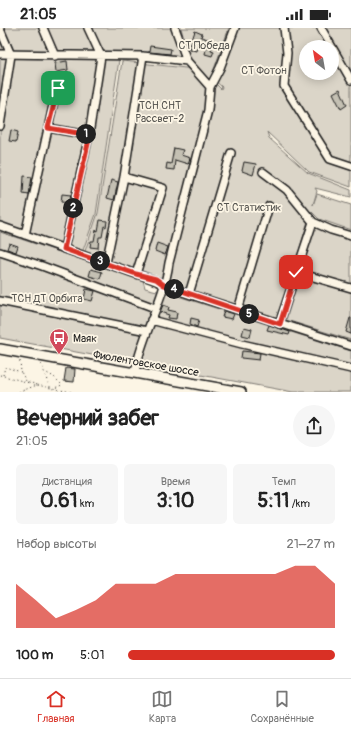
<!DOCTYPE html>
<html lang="ru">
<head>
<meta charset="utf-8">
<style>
	:root { --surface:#fff; --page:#f6f6f6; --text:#222; --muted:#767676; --line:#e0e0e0; --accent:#d93025 }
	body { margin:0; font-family:Pangolin,sans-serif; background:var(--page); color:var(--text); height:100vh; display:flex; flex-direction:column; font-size:15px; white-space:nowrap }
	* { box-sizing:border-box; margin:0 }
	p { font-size:13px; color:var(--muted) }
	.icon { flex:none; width:22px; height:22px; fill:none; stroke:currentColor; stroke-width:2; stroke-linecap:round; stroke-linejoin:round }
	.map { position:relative; height:364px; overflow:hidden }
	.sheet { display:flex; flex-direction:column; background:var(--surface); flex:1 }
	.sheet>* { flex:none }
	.needle { width:26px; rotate:329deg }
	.controls { position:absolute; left:299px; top:12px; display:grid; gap:8px }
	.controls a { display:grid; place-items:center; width:40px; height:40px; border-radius:50%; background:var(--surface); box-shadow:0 2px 10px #0003; font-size:20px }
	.pin { position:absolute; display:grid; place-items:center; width:34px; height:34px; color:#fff; margin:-17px; border-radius:8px; box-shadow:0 2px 6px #0006 }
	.km { position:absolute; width:20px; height:20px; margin:-10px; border-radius:50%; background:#222; color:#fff; font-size:11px; line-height:20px; text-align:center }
	.round { display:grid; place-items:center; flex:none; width:42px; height:42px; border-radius:21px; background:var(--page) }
	.headline { display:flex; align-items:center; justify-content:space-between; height:68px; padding:0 16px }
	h1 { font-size:22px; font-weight:700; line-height:30px }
	.metrics { display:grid; grid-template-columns:repeat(3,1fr); gap:6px; height:68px; padding:4px 16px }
	.metrics div { display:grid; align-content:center; border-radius:6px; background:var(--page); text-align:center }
	.metrics b { font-size:20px; font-weight:700 }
	.metrics small { font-size:11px; font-weight:400 }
	.metrics p { font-size:11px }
	.chart { height:112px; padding:8px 16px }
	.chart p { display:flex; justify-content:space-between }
	.chart svg { width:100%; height:72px; margin-top:4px; fill:var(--accent); opacity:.7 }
	ul { padding:0 16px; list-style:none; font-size:13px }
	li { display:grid; grid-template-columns:64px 48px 1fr; align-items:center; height:30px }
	li i { height:10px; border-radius:5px; background:var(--accent) }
	.status { display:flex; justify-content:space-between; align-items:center; height:28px; padding:0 20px; background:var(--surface); direction:ltr }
	.status svg { height:11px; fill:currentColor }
	.tabs { display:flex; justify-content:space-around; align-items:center; height:56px; border-top:1px solid var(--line); background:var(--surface); font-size:11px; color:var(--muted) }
	.tabs a { display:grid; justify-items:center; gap:2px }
	.tabs .selected { color:var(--accent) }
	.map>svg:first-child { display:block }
</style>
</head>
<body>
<div class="status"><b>21:05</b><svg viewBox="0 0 49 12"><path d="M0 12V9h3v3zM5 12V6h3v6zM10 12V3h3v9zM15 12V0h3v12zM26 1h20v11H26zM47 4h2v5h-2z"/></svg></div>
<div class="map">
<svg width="351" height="364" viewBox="0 0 351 364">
	<rect width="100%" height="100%" fill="#fcf5e5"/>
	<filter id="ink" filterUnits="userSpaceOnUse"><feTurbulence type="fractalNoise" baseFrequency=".025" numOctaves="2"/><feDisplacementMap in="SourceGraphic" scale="8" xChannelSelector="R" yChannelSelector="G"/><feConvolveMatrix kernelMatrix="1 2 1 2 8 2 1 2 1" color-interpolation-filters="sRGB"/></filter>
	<g filter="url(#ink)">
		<path fill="#dbd5c8" stroke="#7c7872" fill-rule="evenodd" d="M0,0H180L190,37L145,32H119L96,186L82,225L0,196V29L99,31L0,28Z
			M181,0H229L210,52V77L215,55L221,61L222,59L212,50L230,0H351V159L309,144L267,104L269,110L308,145L351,162V169L315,160L317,163L313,177L317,166L351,177V202L319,191L311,183L278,293L168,256L209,82L166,253L84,226L98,185L122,33L195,41L191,38ZM306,19H332V45H306Z
			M315,199L351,212V312L286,292Z
			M0,204L143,252L145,260L181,269L351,323V364H293L0,310Z"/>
		<path fill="#c4c0b3" stroke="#1c1c1c" d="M195,3L202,6L201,9L214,13L211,22L214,23L212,28L205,26L207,17L198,15L196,23L189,21Z
			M150,18L171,21L170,26L149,24Z
			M67,33L68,42L56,44L55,35Z
			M340,61L347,77L341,81L333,65Z
			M11,102L18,104L16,114L9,113Z
			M174,120L183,122L181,127L190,130L188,136L175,132L174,142L166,141L167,135L171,136Z
			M244,134L256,136L253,147L242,143Z
			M24,148L32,149L29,167L23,166Z
			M111,152L118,154L114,172L107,170Z
			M62,166L71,167L69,175L61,174Z
			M100,192L107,193L106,199L104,198L102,209H99L98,220L90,219L91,213H94L96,202L98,203Z
			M9,215L18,218L16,224L7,221Z
			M157,215L168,219L165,227L155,223Z
			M91,241L102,244L100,251L89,248Z
			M86,261L95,263L92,273L84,271Z
			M163,277L169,279L168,282L177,284L176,291L168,290L169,287L160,284Z
			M224,283L234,286L232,291L222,289Z
			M191,290L199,292L197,299L190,296Z
			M350,290H351V306L346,304Z
			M269,297L290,304L289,307L267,302Z
			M244,299L252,301L250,309L242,307Z
			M242,323L260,325L259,332L241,330Z
			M66,340L75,341L74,354L64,353Z"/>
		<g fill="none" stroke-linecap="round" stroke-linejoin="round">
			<g stroke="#1c1c1c" stroke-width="10">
				<path id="minor" d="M43,0L55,28
					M284,0L287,25L284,58L330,131L351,138
					M321,0L351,52
					M0,1L11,27L0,98
					M0,26L143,28L187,33
					M210,59L220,40L235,0
					M48,100L89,107
					M263,144L287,162L313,194L331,202L351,208
					M124,149L163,160L136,246
					M0,198L136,246C155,251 171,260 189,266L351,318
					M25,207L57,59
					M64,221L89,107L101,28L88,0
					M0,224L42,238L155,280
					M106,235L124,149L143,28
					M296,244L351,260
					M189,266L231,125
					M0,273L147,303
					M238,282L269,178
					M151,292L242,316L351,341
					M279,296L313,194
					M135,344C142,306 164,272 169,235L208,82L210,59L187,33L175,0"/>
			</g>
			<g stroke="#1c1c1c" stroke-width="12">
				<path id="major" d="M0,321L241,364"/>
			</g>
			<path stroke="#1c1c1c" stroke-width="1" stroke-dasharray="1 3" stroke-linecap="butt" d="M20,333L21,344L26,353L37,357
				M41,336C45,343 46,355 52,361L62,357L54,349L45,344
				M0,347L30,355
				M3,347L5,339L21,344
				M54,361L72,364
				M19,364L37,357L51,360"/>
			<use href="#minor" stroke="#fcf5e5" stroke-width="7"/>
			<use href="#major" stroke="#fcf5e5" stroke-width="9"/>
		</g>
	</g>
	<g fill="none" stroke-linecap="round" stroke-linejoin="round" filter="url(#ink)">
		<g stroke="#fff" stroke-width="8">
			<path id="route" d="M58,60L48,100L90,107L64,221L136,246L156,251L164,257L280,296L296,244"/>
		</g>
		<use href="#route" stroke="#d93025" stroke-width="5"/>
	</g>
	<defs>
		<g id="bus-pin" transform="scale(1)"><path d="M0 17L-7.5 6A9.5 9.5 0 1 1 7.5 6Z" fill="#d1495b" stroke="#fcf5e5"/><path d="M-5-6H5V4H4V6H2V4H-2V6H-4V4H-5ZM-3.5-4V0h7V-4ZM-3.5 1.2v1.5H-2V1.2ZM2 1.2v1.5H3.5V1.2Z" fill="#fff"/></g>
	</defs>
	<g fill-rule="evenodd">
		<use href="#bus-pin" x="59" y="310"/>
	</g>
	<g text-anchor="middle" stroke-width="3.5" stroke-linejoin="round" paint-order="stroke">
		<g font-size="11" fill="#555450" stroke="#fcf5e5">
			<text x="204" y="21">СТ Победа</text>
			<text x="264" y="46">СТ Фотон</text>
			<text x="160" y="81">ТСН СНТ<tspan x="160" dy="13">Рассвет-2</tspan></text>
			<text x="249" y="183">СТ Статистик</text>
			<text x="47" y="274">ТСН ДТ Орбита</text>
		</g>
		<g font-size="11" fill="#1c1c1c" stroke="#fcf5e5" text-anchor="start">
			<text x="73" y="314">Маяк</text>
		</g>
		<g font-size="11" fill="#1c1c1c" stroke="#fcf5e5">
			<text transform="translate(146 335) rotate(10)" y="4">Фиолентовское шоссе</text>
		</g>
	</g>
</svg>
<div class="controls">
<a><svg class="needle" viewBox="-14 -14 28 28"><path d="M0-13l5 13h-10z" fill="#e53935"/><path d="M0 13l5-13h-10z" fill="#767676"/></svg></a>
</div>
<div class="pin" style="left:58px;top:60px;background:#1e9e55"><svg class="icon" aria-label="arrive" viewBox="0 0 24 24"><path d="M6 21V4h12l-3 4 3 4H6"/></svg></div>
<div class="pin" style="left:296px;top:244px;background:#d93025"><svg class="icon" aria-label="check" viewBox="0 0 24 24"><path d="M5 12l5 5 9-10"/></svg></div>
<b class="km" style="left:86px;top:106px">1</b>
<b class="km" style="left:73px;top:180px">2</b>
<b class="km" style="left:100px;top:233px">3</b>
<b class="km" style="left:174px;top:261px">4</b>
<b class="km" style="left:249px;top:286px">5</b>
</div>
<section class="sheet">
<div class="headline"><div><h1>Вечерний забег</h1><p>21:05</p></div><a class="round"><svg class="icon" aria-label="share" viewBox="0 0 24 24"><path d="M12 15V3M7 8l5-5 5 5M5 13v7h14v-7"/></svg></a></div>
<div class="metrics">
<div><p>Дистанция</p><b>0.61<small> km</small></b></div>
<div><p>Время</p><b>3:10</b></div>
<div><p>Темп</p><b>5:11<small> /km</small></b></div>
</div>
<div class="chart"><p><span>Набор высоты</span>21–27 m</p>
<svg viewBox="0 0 160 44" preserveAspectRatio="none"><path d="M0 44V17L10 27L20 38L30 33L40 27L50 17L60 17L70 17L80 11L90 11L100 11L110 11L120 11L130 11L140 6L150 6L160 17V44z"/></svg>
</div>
<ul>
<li><b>100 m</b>5:01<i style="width:100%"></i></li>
</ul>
</section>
<nav class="tabs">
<a class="selected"><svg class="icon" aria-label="home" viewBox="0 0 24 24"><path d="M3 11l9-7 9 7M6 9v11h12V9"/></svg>Главная</a>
<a><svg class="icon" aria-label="map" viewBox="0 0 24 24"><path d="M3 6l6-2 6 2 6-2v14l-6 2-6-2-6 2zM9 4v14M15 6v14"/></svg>Карта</a>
<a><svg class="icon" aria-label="saved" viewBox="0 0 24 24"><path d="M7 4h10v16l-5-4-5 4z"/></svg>Сохранённые</a>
</nav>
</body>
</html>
